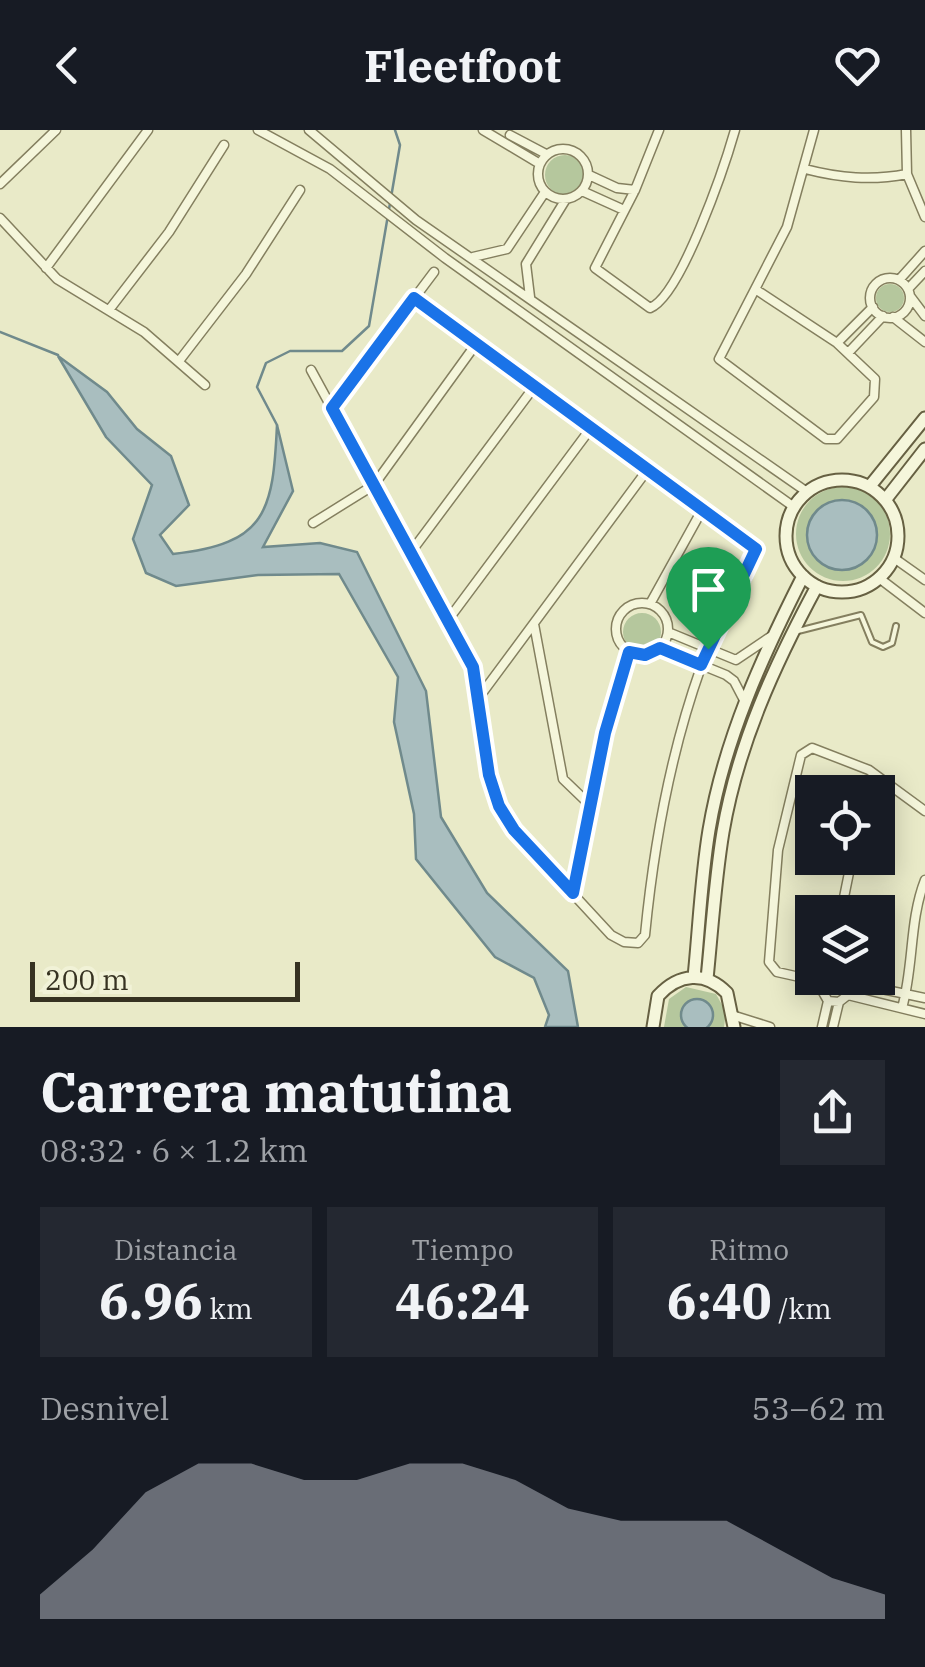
<!DOCTYPE html>
<html lang="es">
<head>
<meta charset="utf-8">
<style>
	:root { --surface:#171b24; --page:#242831; --text:#f1f3f6; --muted:#9ea1a6; --accent:#8c9099 }
	body { margin:0; font-family:"IBM Plex Serif",serif; background:var(--page); color:var(--text); height:100vh; display:flex; flex-direction:column; font-size:38px; white-space:nowrap }
	* { box-sizing:border-box; margin:0 }
	p { font-size:32px; color:var(--muted) }
	.icon { flex:none; width:55px; height:55px; fill:none; stroke:currentColor; stroke-width:2; stroke-linecap:round; stroke-linejoin:round }
	.map { position:relative; height:897px; overflow:hidden }
	.panel { display:flex; flex-direction:column; background:var(--surface); flex:1 }
	.panel>* { flex:none }
	.tools { position:absolute; left:795px; top:645px; display:grid; gap:20px }
	.tools a { display:grid; place-items:center; width:100px; height:100px; border-radius:0px; background:var(--surface); box-shadow:0 5px 25px #0003; font-size:50px }
	.scale { position:absolute; left:30px; bottom:25px; width:270px; box-sizing:border-box; padding-left:10px; border:5px solid #363221; border-top:0; font-size:28px; line-height:35px; white-space:nowrap; color:#363221; -webkit-text-stroke:8px #f1f2d7; paint-order:stroke }
	.pin { position:absolute; display:grid; place-items:center; width:85px; height:85px; color:#fff; margin:-102px -42px; border-radius:50% 50% 50% 0; rotate:-45deg; box-shadow:0 0 10px #0007 }
	.pin .icon { rotate:45deg }
	.round { display:grid; place-items:center; flex:none; width:105px; height:105px; border-radius:0px; background:var(--page) }
	.headline { display:flex; align-items:center; justify-content:space-between; height:170px; padding:0 40px }
	h1 { font-size:55px; font-weight:700; line-height:75px }
	.figures { display:grid; grid-template-columns:repeat(3,1fr); gap:15px; height:170px; padding:10px 40px }
	.figures div { display:grid; align-content:center; border-radius:0px; background:var(--page); text-align:center }
	.figures b { font-size:50px; font-weight:700 }
	.figures small { font-size:28px; font-weight:400 }
	.figures p { font-size:28px }
	.chart { height:280px; padding:20px 40px }
	.chart p { display:flex; justify-content:space-between }
	.chart svg { width:100%; height:180px; margin-top:10px; fill:var(--accent); opacity:.7 }
	header { display:flex; justify-content:space-between; align-items:center; height:130px; padding:0 40px; background:var(--surface); font-size:45px; font-weight:700 }
	.map>svg:first-child { display:block }
</style>
</head>
<body>
<header><svg class="icon" aria-label="back" viewBox="0 0 24 24"><path d="M15 5l-7 7 7 7"/></svg>Fleetfoot<svg class="icon" aria-label="heart" viewBox="0 0 24 24"><path d="M12 20l-8-8c-3-5 5-10 8-4 3-6 11-1 8 4z"/></svg></header>
<div class="map">
<svg width="925" height="897" viewBox="0 0 925 897">
	<rect width="100%" height="100%" fill="#e9eac8"/>
	<path fill="#b5c79d" d="M545 45a20 20 0 1 1 40 0a20 20 0 1 1-40 0Z
		M876 168a14 14 0 1 1 28 0a14 14 0 1 1-28 0Z
		M796 404a47 47 0 1 1 94 0a47 47 0 1 1-94 0Z
		M623 502a19 19 0 1 1 38 0a19 19 0 1 1-38 0Z
		M686,857L716,864L726,882L724,897H664L669,869Z"/>
	<path fill="#a9bebf" stroke="#708a8c" stroke-width="2.5" d="M58,226L107,262L137,299L171,326L189,375L160,405L173,424C267,414 273,381 277,295L293,361L263,417L320,413L357,422L426,561L441,687L487,763L568,841L578,897H545L549,885L534,848L495,827L416,729L414,684L394,592L398,547L339,444L258,445L176,456L146,443L133,409L152,355L106,307Z
		M807 405a35 35 0 1 1 70 0a35 35 0 1 1-70 0Z
		M681 885a16 16 0 1 1 32 0a16 16 0 1 1-32 0Z"/>
	<g fill="none" stroke-linecap="round" stroke-linejoin="round">
		<path stroke="#708a8c" stroke-width="2.5" d="M0,202L58,225
			M277,295L257,257L266,233L290,221H342L369,196L400,15L395,0"/>
		<g stroke="#847f5f" stroke-width="8">
			<path id="lane" d="M798,501L861,485L872,512L883,517L892,513L896,496"/>
		</g>
		<g stroke="#847f5f" stroke-width="11">
			<path id="street" d="M258,0L330,39L445,128L794,377
				M309,0L416,90L807,362
				M483,0L540,34
				M659,0L635,60L595,138L650,178C681,166 725,35 735,0
				M906,0L907,44L925,87
				M510,5L546,24
				M538 44a25 25 0 1 1 50 0a25 25 0 1 1-50 0Z
				M805,39C840,48 871,51 907,44
				M589,45L617,58L635,60
				M0,54L56,0
				M582,61L624,80
				M0,88L57,149L144,202L205,255
				M473,127L507,119L545,62
				M46,138L148,0
				M870 168a20 20 0 1 1 40 0a20 20 0 1 1-40 0Z
				M899,150L925,121
				M908,159L925,141
				M758,161L837,213L875,249L874,267L837,309H826L719,229L787,97L814,0
				M910,166L925,186
				M530,167L526,134L566,69
				M109,180L169,102L224,15
				M893,187L925,212
				M837,213L873,177
				M848,223L883,186
				M179,231L246,144L300,60
				M311,240L473,537L489,645L499,676L514,700L611,805L624,812L638,813L645,805C654,713 670,624 701,537C715,497 749,460 756,419L414,169
				M332,278L434,142
				M313,393L374,355L476,214
				M411,422L534,257
				M894,428L925,450
				M879,448L925,483
				M616 499a26 26 0 1 1 52 0a26 26 0 1 1-52 0Z
				M650,474L702,380
				M448,490L591,298
				M534,494L563,649L589,674
				M668,502L736,530L770,507
				M660,518L726,545L734,551L745,572
				M480,566L648,339
				M573,763L605,603L629,522
				M841,782L852,728
				M822,852L777,842L769,832L778,720L801,625L812,618L869,640L925,681
				M849,852L925,868
				M848,865L925,884
				M828,871L839,872L848,865L846,848
				M902,878C914,836 909,791 925,750
				M735,886L770,897
				M822,897L828,871L820,857L825,848
				M833,897L839,872"/>
		</g>
		<g stroke="#666042" stroke-width="15">
			<path id="secondary" d="M786 406a56 56 0 1 1 112 0a56 56 0 1 1-112 0Z
				M870,356L925,288
				M886,369L925,319
				M694,847C699,798 701,748 709,700C724,610 762,527 803,446
				M707,849C712,800 715,750 723,702C738,614 775,534 817,456
				M653,897L658,866C679,843 705,841 727,863L734,897"/>
		</g>
		<use href="#lane" stroke="#f5f6db" stroke-width="4"/>
		<use href="#street" stroke="#f5f6db" stroke-width="8"/>
		<use href="#secondary" stroke="#f5f6db" stroke-width="11"/>
	</g>
	<g fill="none" stroke-linecap="round" stroke-linejoin="round">
		<g stroke="#fff" stroke-width="20">
			<path id="route" d="M414,168L756,419L701,535L660,518L645,525L629,522L605,603L573,763L514,700L499,676L489,645L473,537L332,278Z"/>
		</g>
		<use href="#route" stroke="#1a73e8" stroke-width="12"/>
	</g>
</svg>
<div class="tools">
<a><svg class="icon" aria-label="locate" viewBox="0 0 24 24"><circle cx="12" cy="12" r="6"/><path d="M12 2v4M12 18v4M2 12h4M18 12h4"/></svg></a>
<a><svg class="icon" aria-label="layers" viewBox="0 0 24 24"><path d="M12 4l9 5-9 5-9-5zM3 14l9 5 9-5"/></svg></a>
</div>
<div class="scale">200 m</div>
<div class="pin" style="left:708px;top:519px;background:#1e9e55"><svg class="icon" aria-label="arrive" viewBox="0 0 24 24"><path d="M6 21V4h12l-3 4 3 4H6"/></svg></div>
</div>
<section class="panel">
<div class="headline"><div><h1>Carrera matutina</h1><p>08:32 · 6 × 1.2 km</p></div><a class="round"><svg class="icon" aria-label="share" viewBox="0 0 24 24"><path d="M12 15V3M7 8l5-5 5 5M5 13v7h14v-7"/></svg></a></div>
<div class="figures">
<div><p>Distancia</p><b>6.96<small> km</small></b></div>
<div><p>Tiempo</p><b>46:24</b></div>
<div><p>Ritmo</p><b>6:40<small> /km</small></b></div>
</div>
<div class="chart"><p><span>Desnivel</span>53–62 m</p>
<svg viewBox="0 0 160 44" preserveAspectRatio="none"><path d="M0 44V38L10 27L20 13L30 6L40 6L50 10L60 10L70 6L80 6L90 10L100 17L110 20L120 20L130 20L140 27L150 34L160 38V44z"/></svg>
</div>
</section>
</body>
</html>
